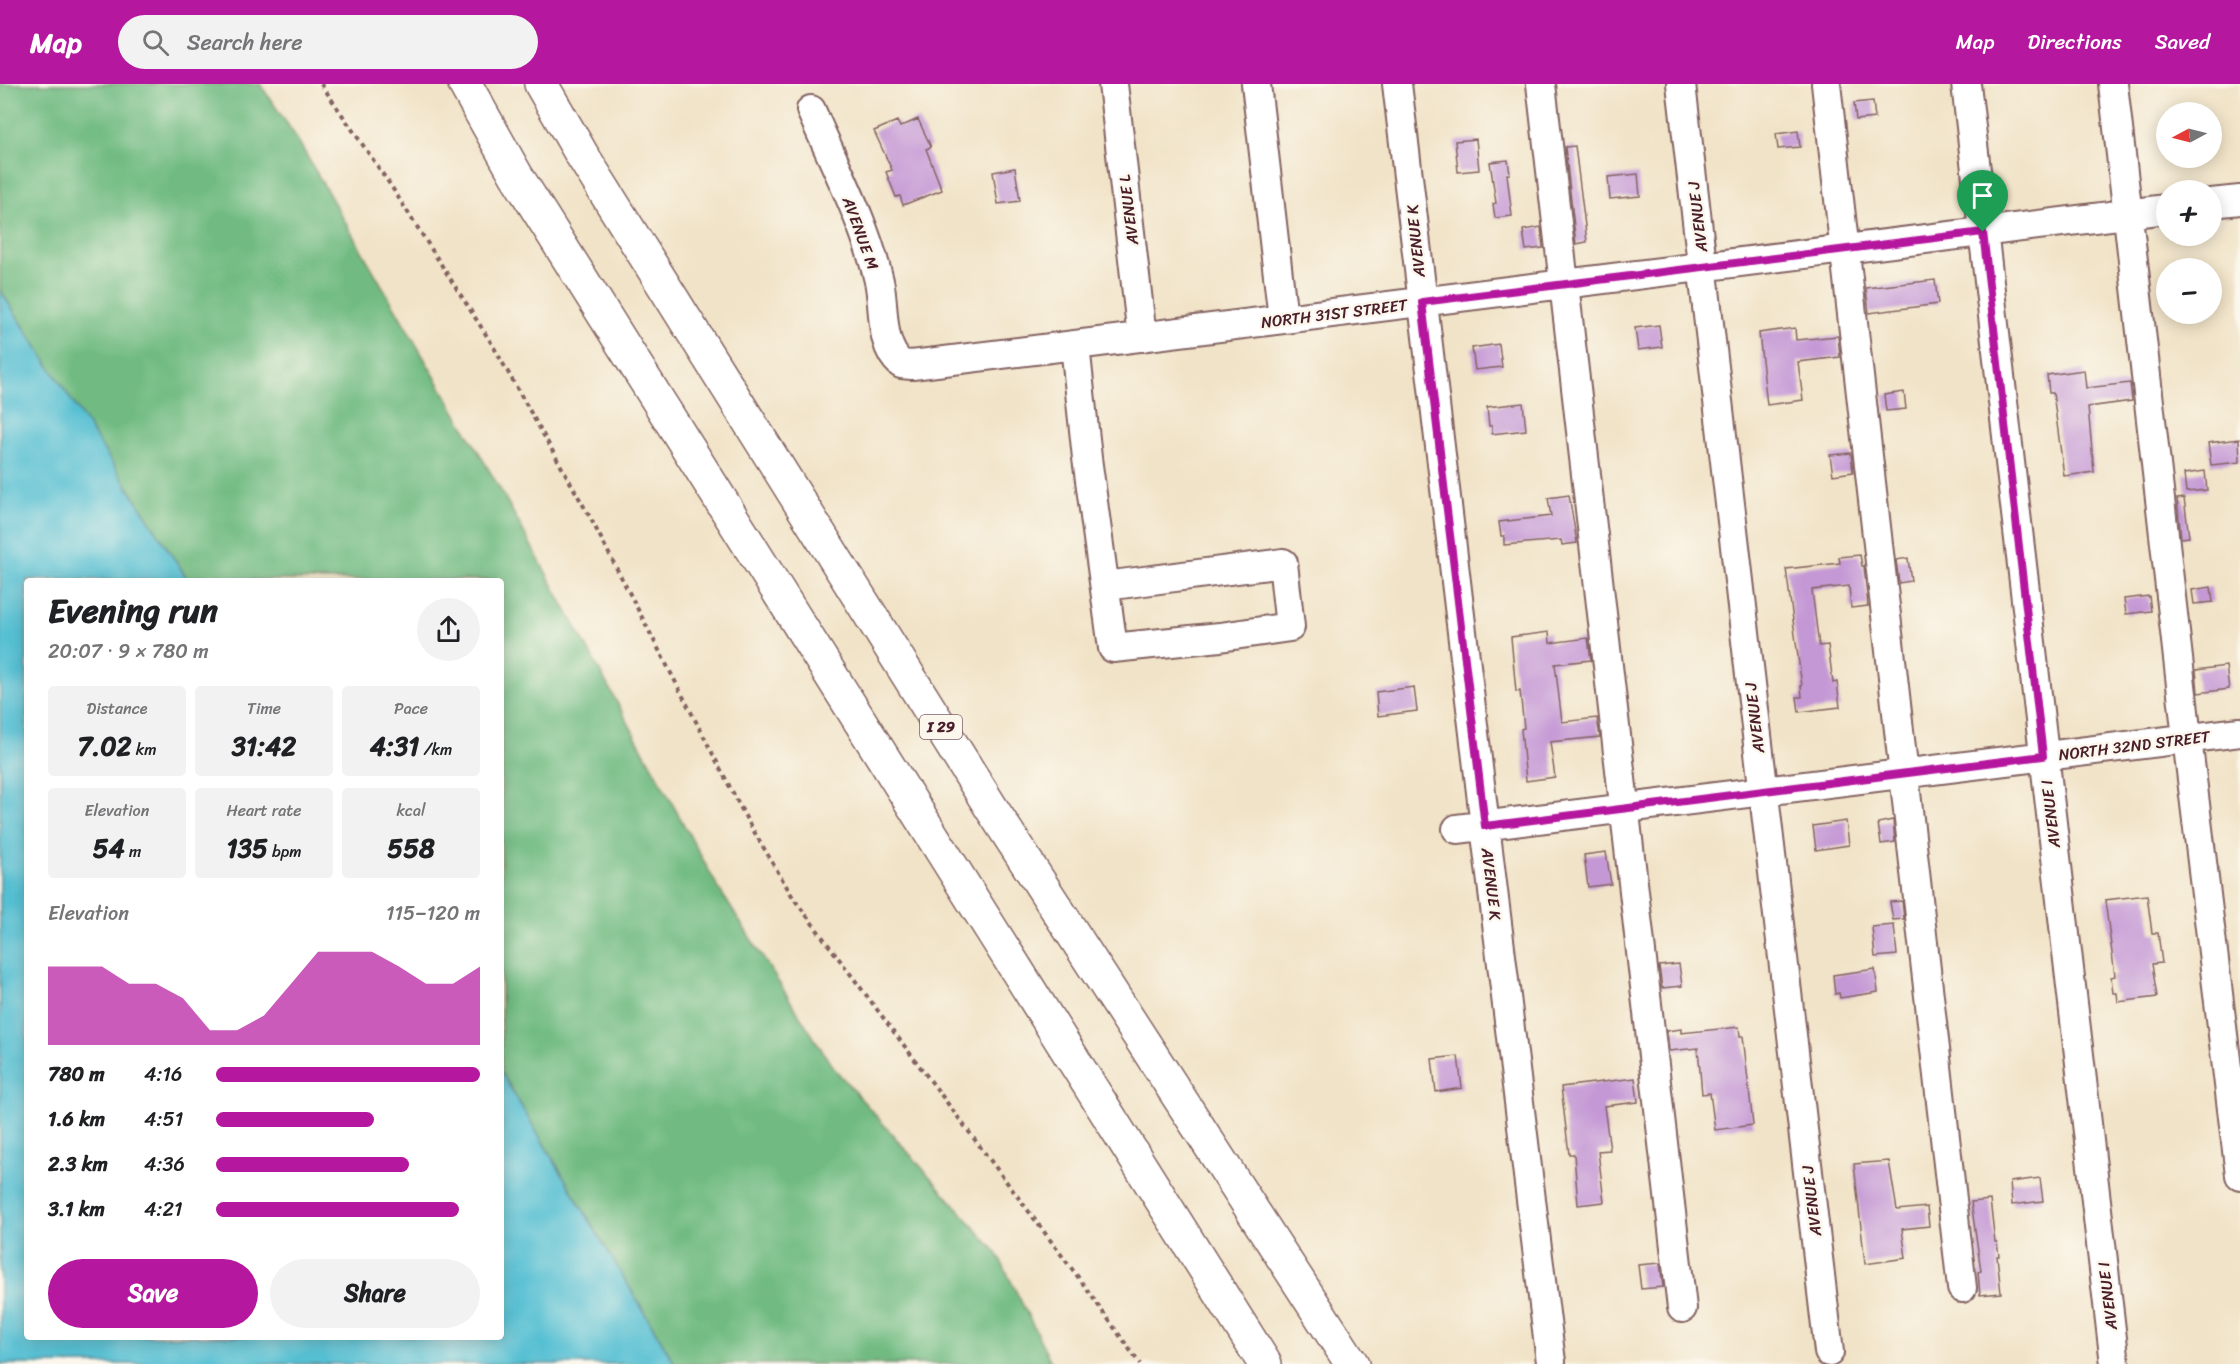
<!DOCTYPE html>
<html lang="en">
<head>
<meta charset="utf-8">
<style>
	:root { --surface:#fff; --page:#f2f2f2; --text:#202124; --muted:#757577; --accent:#b5179e }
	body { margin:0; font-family:Sriracha,sans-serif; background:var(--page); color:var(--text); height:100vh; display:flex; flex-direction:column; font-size:22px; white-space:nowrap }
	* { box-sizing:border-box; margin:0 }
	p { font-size:20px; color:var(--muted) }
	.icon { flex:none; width:33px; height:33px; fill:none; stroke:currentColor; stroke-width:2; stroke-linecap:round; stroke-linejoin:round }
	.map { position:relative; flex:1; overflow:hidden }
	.side { position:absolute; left:24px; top:494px; width:480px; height:762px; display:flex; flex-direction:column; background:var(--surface); border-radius:6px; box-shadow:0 3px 15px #0003 }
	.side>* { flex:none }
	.needle { width:39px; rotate:263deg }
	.controls { position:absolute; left:2156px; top:18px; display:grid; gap:12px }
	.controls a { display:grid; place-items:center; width:66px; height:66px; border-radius:50%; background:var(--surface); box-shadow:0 3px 15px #0003; font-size:30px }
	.pin { position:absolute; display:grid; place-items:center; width:51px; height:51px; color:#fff; margin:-62px -26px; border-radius:50% 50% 50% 0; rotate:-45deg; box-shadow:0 0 6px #0007 }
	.pin .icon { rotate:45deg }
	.round { display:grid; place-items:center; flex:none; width:63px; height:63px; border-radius:32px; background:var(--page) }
	.summary { display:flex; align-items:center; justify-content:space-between; height:102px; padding:0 24px }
	h1 { font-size:33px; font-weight:700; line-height:45px }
	.metrics { display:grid; grid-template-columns:repeat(3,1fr); gap:9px; height:102px; padding:6px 24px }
	.metrics div { display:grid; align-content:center; border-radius:6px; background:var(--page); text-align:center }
	.metrics b { font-size:26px; font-weight:700 }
	.metrics small { font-size:16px; font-weight:400 }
	.metrics p { font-size:16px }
	.chart { height:168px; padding:12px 24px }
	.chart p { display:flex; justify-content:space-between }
	.chart svg { width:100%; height:108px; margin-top:6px; fill:var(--accent); opacity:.7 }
	.button { display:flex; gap:12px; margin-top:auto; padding:12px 24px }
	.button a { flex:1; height:69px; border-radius:36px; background:var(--accent); color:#fff; font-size:24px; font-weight:700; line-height:69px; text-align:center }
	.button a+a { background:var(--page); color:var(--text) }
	ul { padding:0 24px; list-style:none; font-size:20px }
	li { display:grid; grid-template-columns:96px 72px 1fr; align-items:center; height:45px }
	li i { height:15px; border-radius:8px; background:var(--accent) }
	header { display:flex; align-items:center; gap:36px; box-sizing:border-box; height:84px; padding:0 30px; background:var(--accent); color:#fff }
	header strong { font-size:28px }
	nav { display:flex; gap:33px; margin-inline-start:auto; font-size:21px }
	.search { width:420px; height:54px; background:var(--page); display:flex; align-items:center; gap:15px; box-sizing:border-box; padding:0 21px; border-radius:33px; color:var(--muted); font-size:22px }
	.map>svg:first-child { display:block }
</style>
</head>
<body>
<header>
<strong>Map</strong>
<div class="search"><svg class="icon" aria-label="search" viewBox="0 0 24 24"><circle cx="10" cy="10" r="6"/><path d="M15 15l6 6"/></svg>Search here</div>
<nav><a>Map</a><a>Directions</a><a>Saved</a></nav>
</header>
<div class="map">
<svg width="2240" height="1280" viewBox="0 0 2240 1280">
	<rect width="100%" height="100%" fill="#fbf7ec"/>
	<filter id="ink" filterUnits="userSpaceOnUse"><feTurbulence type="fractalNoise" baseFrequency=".0167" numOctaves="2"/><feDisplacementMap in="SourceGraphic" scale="12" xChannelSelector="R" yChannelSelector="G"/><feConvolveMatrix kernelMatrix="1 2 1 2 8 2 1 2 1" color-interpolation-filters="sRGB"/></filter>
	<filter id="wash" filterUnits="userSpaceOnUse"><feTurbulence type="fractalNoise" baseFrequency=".008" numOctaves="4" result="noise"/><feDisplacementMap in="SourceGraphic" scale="24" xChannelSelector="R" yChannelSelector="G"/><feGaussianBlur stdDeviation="1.35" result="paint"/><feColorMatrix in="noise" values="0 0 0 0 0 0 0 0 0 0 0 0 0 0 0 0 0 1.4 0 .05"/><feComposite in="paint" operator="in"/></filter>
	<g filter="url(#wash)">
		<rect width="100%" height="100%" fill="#f1e3c7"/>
		<path fill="#71bb82" stroke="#5e6d56" stroke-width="1.5" d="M0,0H260L294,50L503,410L719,805L832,982L997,1169L1052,1280H675L501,988V496H188L0,206Z"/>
		<path fill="#57c0d3" stroke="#50707f" stroke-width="1.5" d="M0,206L188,496H27V1252H501V988L675,1280H0Z"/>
		<g id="blocks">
			<path fill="#c498d5" d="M1873,17L1875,34L1856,36L1854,19Z
				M918,35L931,63L926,65L942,106L903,121L900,112L896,113L886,88L892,86L874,47L897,37L900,43Z
				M1798,47L1800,63L1778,65L1776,50Z
				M1476,55L1479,86L1458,88L1455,57Z
				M1575,62L1587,158L1576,160L1565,63Z
				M1508,76L1510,90H1507L1512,132L1495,134L1493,120L1496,119L1490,78Z
				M1015,84L1020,117L998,120L993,88Z
				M1638,90L1640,112L1610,115L1608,93Z
				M1541,143L1543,164L1526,166L1523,146Z
				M1935,196L1938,220L1869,229L1866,204Z
				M1659,241L1662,263L1638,266L1635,244Z
				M1795,244L1796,256L1838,252L1840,273L1798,278L1803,316L1767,321L1759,249Z
				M1499,260L1502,283L1475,286L1472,264Z
				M2084,286L2086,304L2130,299L2132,317L2088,323L2094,388L2064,392L2053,309H2049L2047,291Z
				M1904,308L1906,325L1886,327L1884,311Z
				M1523,319L1526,346L1492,350V342H1489L1487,323Z
				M2239,355L2240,378L2211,381L2208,359Z
				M1851,369L1853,388L1833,391L1830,371Z
				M2205,387L2207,406L2186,408L2184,390Z
				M1569,411L1577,459L1562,461L1561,456L1504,461V452H1501L1499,438L1551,432L1548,414Z
				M2184,414L2189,453L2181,454L2177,415Z
				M1860,471L1862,482H1864L1868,522L1851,524L1849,502L1812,506L1819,562L1828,561L1833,599L1837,598L1840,623L1799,628L1797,613H1802L1801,602H1802L1786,485L1840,479L1839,473Z
				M1908,474L1911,497L1899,499L1896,476Z
				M2211,503L2213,518L2194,520L2192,506Z
				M2149,512L2151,527L2126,530L2124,515Z
				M1549,548L1550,559L1588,554L1591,576L1555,580L1562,638L1597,634L1600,653L1550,658L1555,693L1526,697L1521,645L1524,644L1520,607L1516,608L1511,553Z
				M2226,582L2229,605L2198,609L2196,586Z
				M1414,603L1417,627L1378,632L1376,608Z
				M1893,736L1895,758L1881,760L1878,739Z
				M1846,737L1849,761L1816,766L1813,742Z
				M1606,768L1611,800L1588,803L1584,771Z
				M2147,811L2152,849H2158L2162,879L2152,880L2157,913L2118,918L2117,909H2113L2111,893L2115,892L2105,816Z
				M1902,817L1904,835L1893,836L1890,818Z
				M1894,841L1897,871L1875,873L1872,843Z
				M1679,880L1682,902L1662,904L1659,882Z
				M1875,885L1878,908L1840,914L1839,909L1835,910L1833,891Z
				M1739,943L1740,952H1743L1753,1041L1715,1046L1710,1009L1702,1010L1698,964L1669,967L1667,947L1681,945V949Z
				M1458,972L1462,1004L1436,1008L1432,975Z
				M1635,994L1638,1018L1604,1022L1610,1066L1598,1067L1604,1118L1578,1121L1574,1070H1569L1561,1003Z
				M1889,1077L1897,1126L1927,1123L1929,1142L1902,1145L1906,1174L1865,1180L1854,1080Z
				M2040,1094L2043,1117L2012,1121L2010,1098Z
				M1990,1116L1995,1158H1997L1999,1172H1997L2001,1209L1980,1211L1978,1188L1981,1187L1971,1118Z
				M1660,1179L1663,1203L1641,1205L1638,1181Z"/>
		</g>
	</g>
	<g filter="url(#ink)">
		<use href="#blocks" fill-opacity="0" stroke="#846462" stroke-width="1.5"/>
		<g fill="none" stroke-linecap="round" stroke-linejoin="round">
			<g stroke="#846462" stroke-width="32">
				<path id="minor" d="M1113,0L1142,253
					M1256,0L1283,235
					M1397,0L1485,742L1551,1278
					M1541,0L1682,1224
					M1681,0L1829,1268
					M1826,0L1962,1204
					M1966,0L2115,1280
					M2113,0L2187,654L2240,1091
					M811,26C835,82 865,138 879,197C885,223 879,261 901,280L912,281L1075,261L2166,125
					M2211,119L2240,116
					M1075,261L1087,374L1113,564L1220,553L1290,543L1283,479L1105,502
					M1457,745L2240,648"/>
			</g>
			<g stroke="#846462" stroke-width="36">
				<path id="highway" d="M465,0L516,91L1265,1280
					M541,0L582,71L992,725L1352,1280"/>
			</g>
			<path stroke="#846462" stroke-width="4" stroke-dasharray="4.5 4.5" stroke-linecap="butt" d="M321,0L391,102L492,260L591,435L746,734L794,815L1081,1197L1140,1280"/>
			<use href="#minor" stroke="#fff" stroke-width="28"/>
			<use href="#highway" stroke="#fff" stroke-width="33"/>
		</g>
	</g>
	<g fill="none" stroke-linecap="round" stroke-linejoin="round" filter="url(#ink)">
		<g stroke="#fff" stroke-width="12">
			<path id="route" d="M1983,148L2043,672L1485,742L1422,218Z"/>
		</g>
		<use href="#route" stroke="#b5179e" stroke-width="8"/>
	</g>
	<g text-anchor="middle" stroke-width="5" stroke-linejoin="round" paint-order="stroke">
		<rect fill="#fbf7ec" stroke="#7f6065" stroke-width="1.5" x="920" y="631" width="42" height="24" rx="4.5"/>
		<g font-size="15" font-weight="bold" fill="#4a1f2b">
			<text x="941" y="648">I 29</text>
		</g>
		<g font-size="16" fill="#4a1f2b" stroke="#fbf7ec">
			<text transform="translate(1128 126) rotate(-97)" y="6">AVENUE L</text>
			<text transform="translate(1697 133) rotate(-97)" y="6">AVENUE J</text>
			<text transform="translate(861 149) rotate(70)" y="6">AVENUE M</text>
			<text transform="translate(1415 157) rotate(-96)" y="6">AVENUE K</text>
			<text transform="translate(1334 229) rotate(-7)" y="6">NORTH 31ST STREET</text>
			<text transform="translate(1754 634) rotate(-97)" y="6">AVENUE J</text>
			<text transform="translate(2134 661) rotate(-7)" y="6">NORTH 32ND STREET</text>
			<text transform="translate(2050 730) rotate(-97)" y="6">AVENUE I</text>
			<text transform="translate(1492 800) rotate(83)" y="6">AVENUE K</text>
			<text transform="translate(1811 1117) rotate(-97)" y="6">AVENUE J</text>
			<text transform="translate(2107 1212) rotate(-97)" y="6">AVENUE I</text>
		</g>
	</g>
</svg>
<div class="controls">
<a><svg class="needle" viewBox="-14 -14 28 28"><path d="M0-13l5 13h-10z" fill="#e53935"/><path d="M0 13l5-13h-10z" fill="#757577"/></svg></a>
<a>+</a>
<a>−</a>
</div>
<div class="pin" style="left:1983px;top:148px;background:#1e9e55"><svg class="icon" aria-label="arrive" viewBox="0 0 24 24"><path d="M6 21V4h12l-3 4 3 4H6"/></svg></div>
<section class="side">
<div class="summary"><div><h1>Evening run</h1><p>20:07 · 9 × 780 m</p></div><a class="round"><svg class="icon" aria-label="share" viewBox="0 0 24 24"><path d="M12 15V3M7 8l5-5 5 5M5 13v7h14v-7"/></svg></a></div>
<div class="metrics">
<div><p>Distance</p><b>7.02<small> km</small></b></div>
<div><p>Time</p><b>31:42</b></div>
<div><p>Pace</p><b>4:31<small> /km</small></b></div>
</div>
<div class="metrics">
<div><p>Elevation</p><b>54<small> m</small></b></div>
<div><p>Heart rate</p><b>135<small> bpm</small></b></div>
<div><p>kcal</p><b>558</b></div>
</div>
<div class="chart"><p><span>Elevation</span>115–120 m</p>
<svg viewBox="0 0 160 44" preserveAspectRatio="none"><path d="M0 44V12L10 12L20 12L30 19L40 19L50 25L60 38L70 38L80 32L90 19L100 6L110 6L120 6L130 12L140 19L150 19L160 12V44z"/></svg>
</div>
<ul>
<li><b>780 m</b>4:16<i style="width:100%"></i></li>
<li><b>1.6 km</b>4:51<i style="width:60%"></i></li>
<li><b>2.3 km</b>4:36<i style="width:73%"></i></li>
<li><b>3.1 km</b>4:21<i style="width:92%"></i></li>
</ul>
<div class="button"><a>Save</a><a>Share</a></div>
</section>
</div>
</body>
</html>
